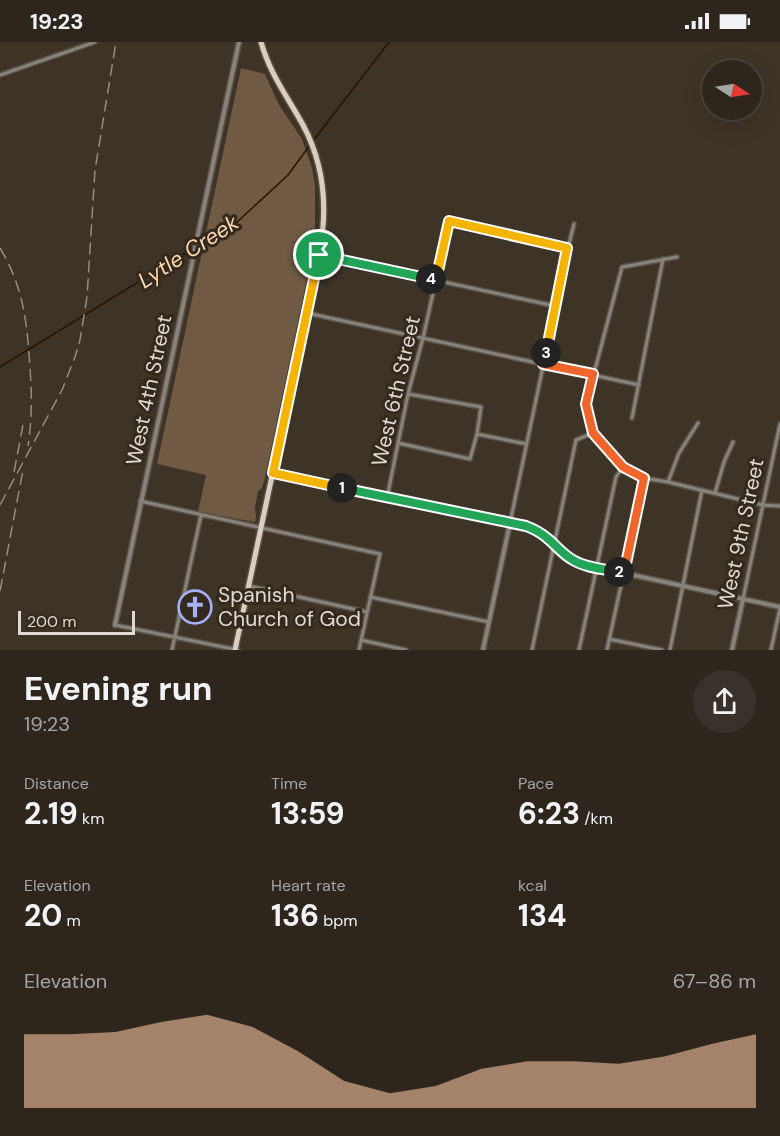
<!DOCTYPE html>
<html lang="en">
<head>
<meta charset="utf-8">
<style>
	:root { --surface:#2e261d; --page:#3a322a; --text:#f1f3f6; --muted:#a7a5a4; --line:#49433b; --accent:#d6ab8b }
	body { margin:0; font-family:"DM Sans",sans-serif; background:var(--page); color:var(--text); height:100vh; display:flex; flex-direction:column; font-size:22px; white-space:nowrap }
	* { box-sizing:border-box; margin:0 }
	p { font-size:20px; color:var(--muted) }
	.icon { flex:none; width:33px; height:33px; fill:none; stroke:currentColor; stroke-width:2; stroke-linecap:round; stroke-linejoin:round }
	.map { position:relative; height:608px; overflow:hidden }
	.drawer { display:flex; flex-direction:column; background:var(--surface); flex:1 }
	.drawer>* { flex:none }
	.needle { width:39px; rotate:102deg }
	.buttons { position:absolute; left:702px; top:18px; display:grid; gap:12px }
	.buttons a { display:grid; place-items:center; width:60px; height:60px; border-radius:50%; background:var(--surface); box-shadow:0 6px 24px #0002,0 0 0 2px var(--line); font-size:30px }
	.scale { position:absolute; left:18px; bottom:15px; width:117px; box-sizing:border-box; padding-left:6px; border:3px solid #e1d9d2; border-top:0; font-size:16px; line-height:21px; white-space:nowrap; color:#e1d9d2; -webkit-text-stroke:4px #34291d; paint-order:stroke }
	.pin { position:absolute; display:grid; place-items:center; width:51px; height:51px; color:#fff; margin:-26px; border:3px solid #fff; border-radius:50%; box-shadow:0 2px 6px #0007 }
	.km { position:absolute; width:30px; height:30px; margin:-15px; border-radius:50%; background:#222; color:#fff; font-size:16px; line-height:30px; text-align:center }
	.round { display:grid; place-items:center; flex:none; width:63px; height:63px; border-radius:32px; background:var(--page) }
	.head { display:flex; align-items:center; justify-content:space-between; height:102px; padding:0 24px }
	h1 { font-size:33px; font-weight:700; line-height:45px }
	.metrics { display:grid; grid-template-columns:repeat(3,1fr); gap:9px; height:102px; padding:6px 24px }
	.metrics div { display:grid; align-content:center }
	.metrics b { font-size:30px; font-weight:700 }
	.metrics small { font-size:16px; font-weight:400 }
	.metrics p { font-size:16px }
	.chart { height:168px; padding:12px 24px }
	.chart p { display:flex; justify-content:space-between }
	.chart svg { width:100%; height:108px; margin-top:6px; fill:var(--accent); opacity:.7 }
	.status { display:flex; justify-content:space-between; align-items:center; height:42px; padding:0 30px; background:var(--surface); direction:ltr }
	.status svg { height:16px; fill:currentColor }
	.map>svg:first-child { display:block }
</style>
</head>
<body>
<div class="status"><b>19:23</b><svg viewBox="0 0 49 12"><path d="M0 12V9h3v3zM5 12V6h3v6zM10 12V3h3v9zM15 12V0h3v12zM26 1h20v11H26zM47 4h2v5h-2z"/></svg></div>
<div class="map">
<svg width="780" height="608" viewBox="0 0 780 608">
	<rect width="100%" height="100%" fill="#3e3327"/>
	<path fill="#705a44" d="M241,26L265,32L279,63L302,97L312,126L315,144V199L265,436L262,446L258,449L255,465L256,475L255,480L198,470L206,433L157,422Z"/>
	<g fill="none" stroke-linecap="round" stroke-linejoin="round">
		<path stroke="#291400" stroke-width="1.5" d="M313,99L389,0
			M197,205L235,182L288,133L310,103
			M0,325L192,207"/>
		<g stroke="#5b5146" stroke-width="6">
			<path id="minor" d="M0,33L95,0
				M319,213L555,264
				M677,215L622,225L586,362L593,391L623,425L644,436L668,440L763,463L780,464
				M307,271L639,343
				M632,376L663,217
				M477,392L526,402
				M398,401L470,417L477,392L481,365L408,352
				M668,440L679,411L698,381
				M715,451L724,420L733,400
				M387,456L408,352L423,296L449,179L568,206
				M140,459L380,512L359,608
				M510,481L568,206L574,182
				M249,544L367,570
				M370,555L489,580
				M743,557L780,382
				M115,583L238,608
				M609,597L662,608
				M361,598L406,608
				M172,608L201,473
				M532,608L576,398L593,391
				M579,608L616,435L623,425
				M607,608L644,437
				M670,608L702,448
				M771,608L780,566"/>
		</g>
		<g stroke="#5b5146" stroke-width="7">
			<path id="tertiary" d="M273,431L387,456L526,484C548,493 561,512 582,522L780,565
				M115,583L239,0
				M483,608L510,481
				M732,608L743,557"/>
		</g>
		<g stroke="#5b5146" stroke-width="8">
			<path id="primary" d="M235,608L319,213C328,168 325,124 303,83C287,54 270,32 261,0"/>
		</g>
		<use href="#minor" stroke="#88827c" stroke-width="3"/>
		<use href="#tertiary" stroke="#88827c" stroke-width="4"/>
		<use href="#primary" stroke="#dacec1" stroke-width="5"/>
		<path stroke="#958c82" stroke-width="1.5" stroke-dasharray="12 6" stroke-linecap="butt" d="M0,206C24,246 27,281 30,326C32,352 32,378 28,404
			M14,430L23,383
			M0,463L62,348L75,315L80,298L87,255L95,128L116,0
			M0,549L23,428"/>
	</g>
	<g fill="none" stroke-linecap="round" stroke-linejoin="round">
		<g stroke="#fff" stroke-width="12">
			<path id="split-1" d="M319,213L273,431L342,446"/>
		</g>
		<g stroke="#fff" stroke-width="12">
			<path id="split-2" d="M342,446L526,484C534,487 540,490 547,496C556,503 562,512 573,518C586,526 604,527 619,530"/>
		</g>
		<g stroke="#fff" stroke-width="12">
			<path id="split-3" d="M546,311L543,322L593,332L586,362L593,391L623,425L644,436L624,531L619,530"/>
		</g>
		<g stroke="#fff" stroke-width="12">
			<path id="split-4" d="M431,237L436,238L449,179L567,206L546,311"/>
		</g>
		<g stroke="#fff" stroke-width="12">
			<path id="split-5" d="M319,213L431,237"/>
		</g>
		<use href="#split-1" stroke="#f5b400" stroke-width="8"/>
		<use href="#split-2" stroke="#22a559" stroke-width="8"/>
		<use href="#split-3" stroke="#f0652b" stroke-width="8"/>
		<use href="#split-4" stroke="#f5b400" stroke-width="8"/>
		<use href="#split-5" stroke="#22a559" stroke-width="8"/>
	</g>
	<defs>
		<g id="church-ring" transform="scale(1.725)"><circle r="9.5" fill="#34291d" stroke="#a6b1fc" stroke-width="1.5"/><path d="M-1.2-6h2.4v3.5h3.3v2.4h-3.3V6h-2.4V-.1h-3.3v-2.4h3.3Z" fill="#a6b1fc"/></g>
	</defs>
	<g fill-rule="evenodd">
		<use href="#church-ring" x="195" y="565"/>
	</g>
	<g text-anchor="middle" stroke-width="6" stroke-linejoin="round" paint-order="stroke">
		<g font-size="21" fill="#e1d9d2" stroke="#34291d">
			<text transform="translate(149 348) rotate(-78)" y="7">West 4th Street</text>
			<text transform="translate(396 349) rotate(-77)" y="7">West 6th Street</text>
			<text transform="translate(741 492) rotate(-78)" y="7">West 9th Street</text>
		</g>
		<g font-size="21" fill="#e1d9d2" stroke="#34291d" text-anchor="start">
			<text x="218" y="560">Spanish<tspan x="218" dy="24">Church of God</tspan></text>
		</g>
		<g font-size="22" font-style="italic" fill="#ffd9b2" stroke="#34291d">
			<text transform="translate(188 209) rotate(-33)" y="8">Lytle Creek</text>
		</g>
	</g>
</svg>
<div class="buttons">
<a><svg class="needle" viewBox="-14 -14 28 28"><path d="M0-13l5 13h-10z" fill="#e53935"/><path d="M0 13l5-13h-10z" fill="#a7a5a4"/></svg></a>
</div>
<div class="scale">200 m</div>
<div class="pin" style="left:319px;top:213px;background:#1e9e55"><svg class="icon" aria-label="arrive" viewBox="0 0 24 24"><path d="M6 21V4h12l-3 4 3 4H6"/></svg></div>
<b class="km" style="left:342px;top:446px">1</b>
<b class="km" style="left:619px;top:530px">2</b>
<b class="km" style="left:546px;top:311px">3</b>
<b class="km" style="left:431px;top:237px">4</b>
</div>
<section class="drawer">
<div class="head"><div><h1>Evening run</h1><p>19:23</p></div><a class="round"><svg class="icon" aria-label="share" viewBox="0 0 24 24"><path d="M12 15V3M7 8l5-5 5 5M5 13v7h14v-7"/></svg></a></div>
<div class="metrics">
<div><p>Distance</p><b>2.19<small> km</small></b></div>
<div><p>Time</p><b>13:59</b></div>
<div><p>Pace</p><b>6:23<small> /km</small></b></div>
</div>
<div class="metrics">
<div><p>Elevation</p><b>20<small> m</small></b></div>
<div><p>Heart rate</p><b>136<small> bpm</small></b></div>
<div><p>kcal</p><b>134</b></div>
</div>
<div class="chart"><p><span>Elevation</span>67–86 m</p>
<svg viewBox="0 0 160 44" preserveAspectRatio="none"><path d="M0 44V14L10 14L20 13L30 9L40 6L50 11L60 21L70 33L80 38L90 35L100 28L110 25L120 25L130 26L140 23L150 18L160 14V44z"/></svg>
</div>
</section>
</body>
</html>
